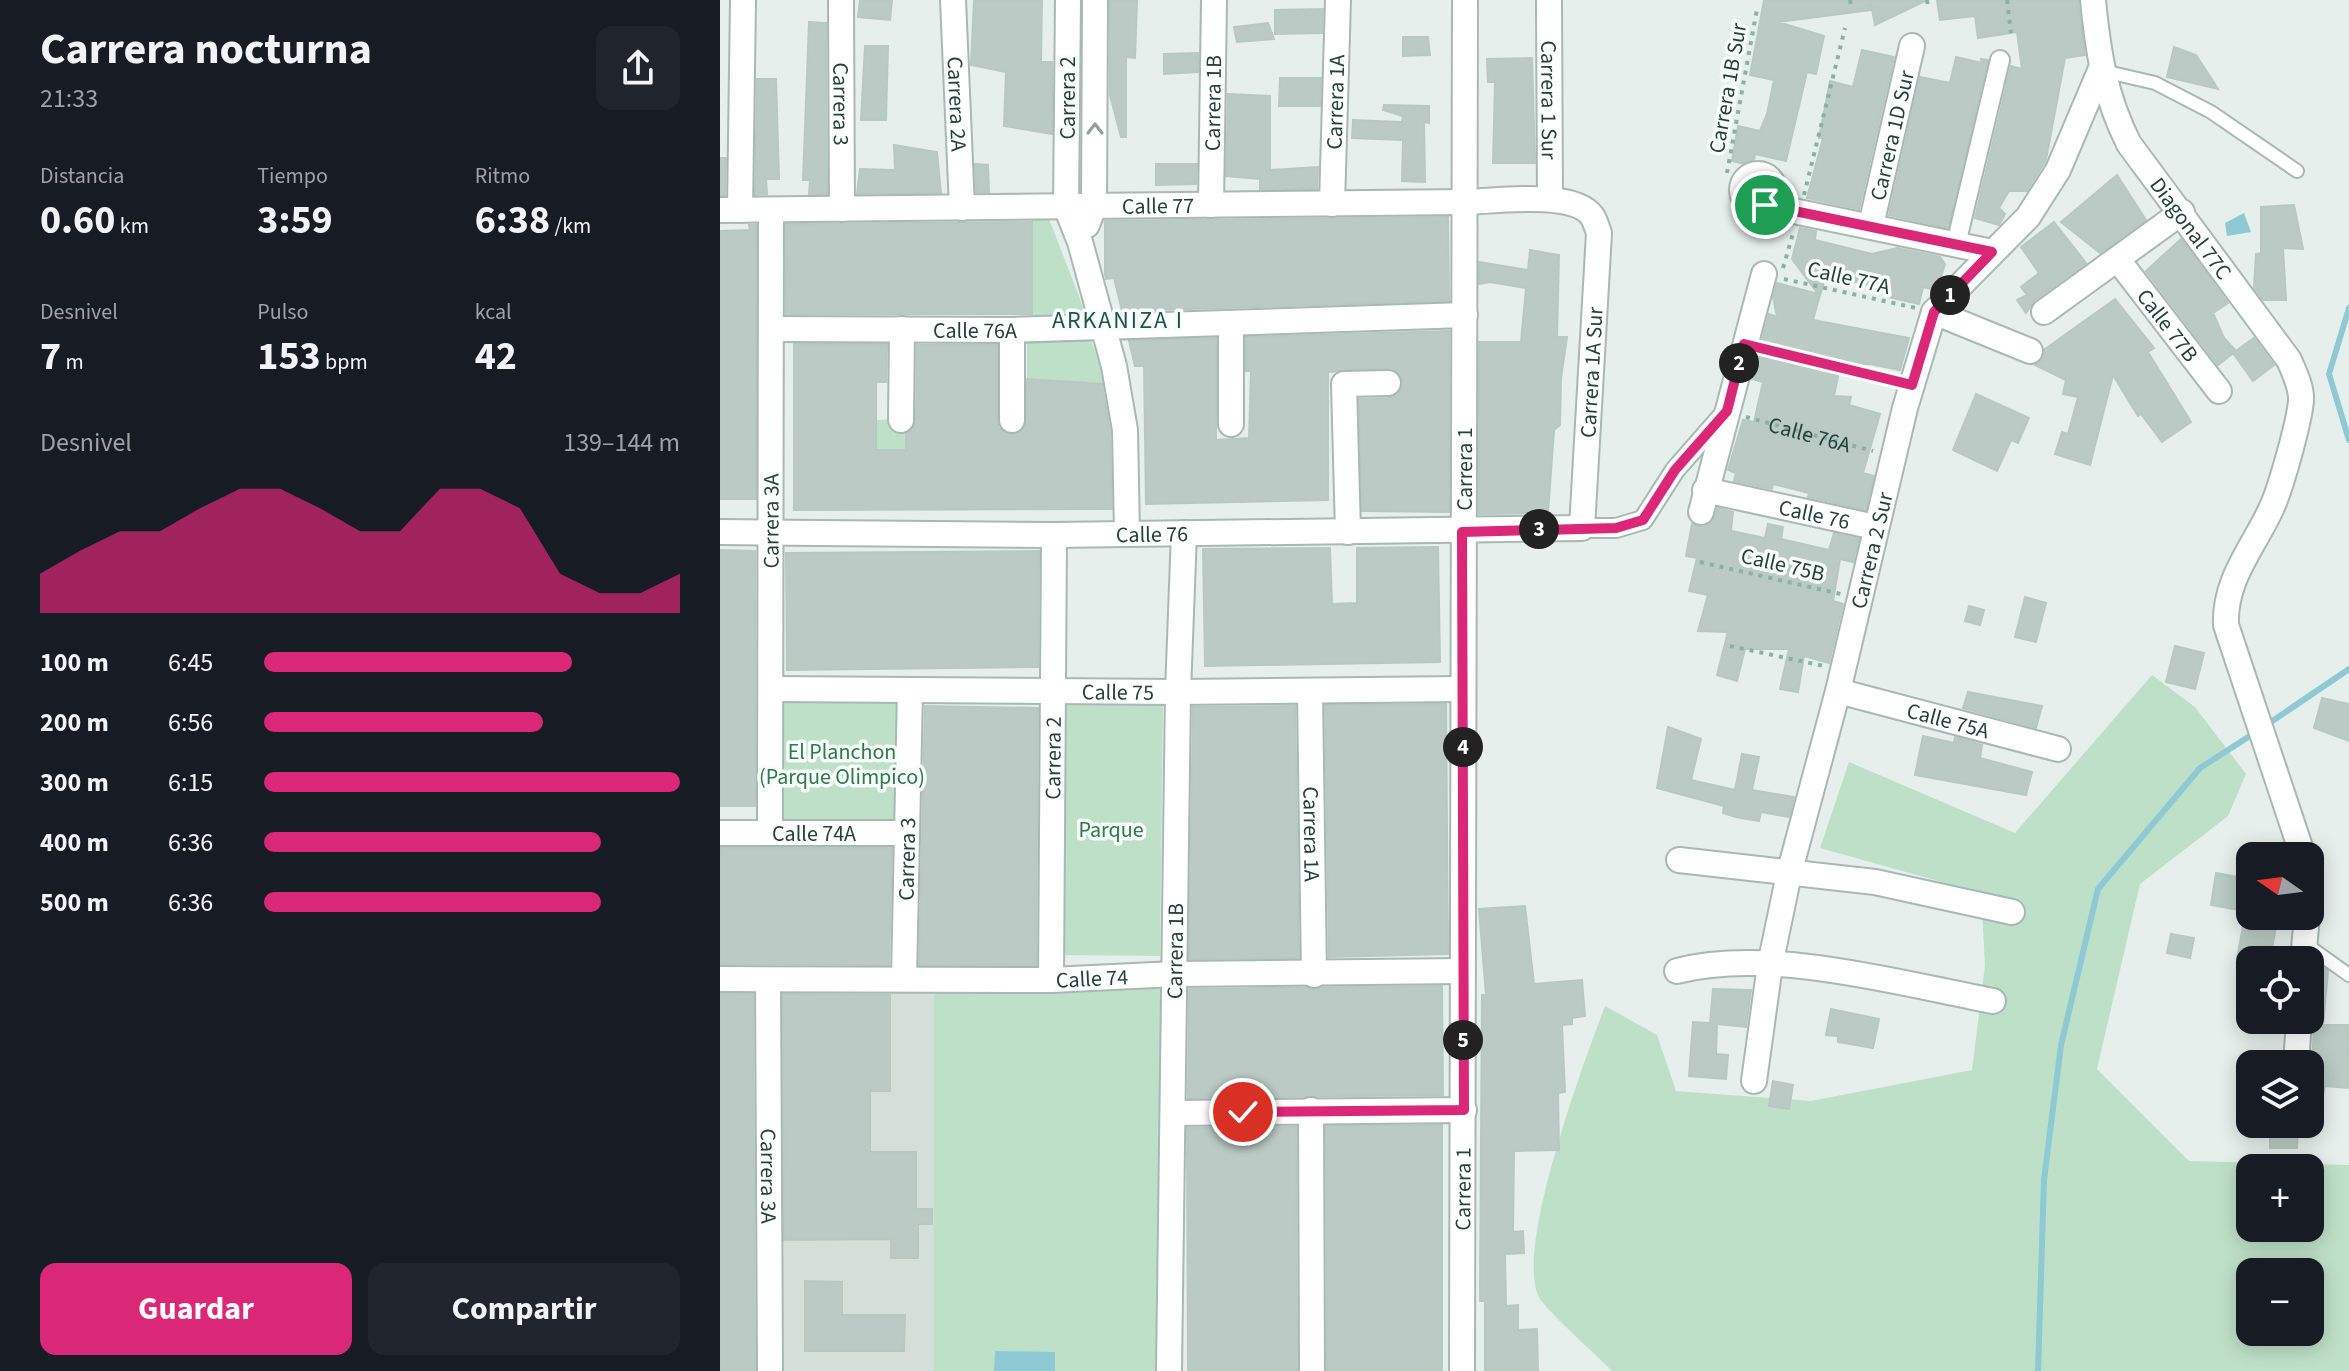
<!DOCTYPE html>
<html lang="es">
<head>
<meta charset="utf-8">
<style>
	:root { --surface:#171b24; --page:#20242c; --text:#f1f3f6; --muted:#9ea1a6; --accent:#db2777 }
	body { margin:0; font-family:"Source Sans 3",sans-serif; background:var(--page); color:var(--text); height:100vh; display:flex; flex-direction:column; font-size:30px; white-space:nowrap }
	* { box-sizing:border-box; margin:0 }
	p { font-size:26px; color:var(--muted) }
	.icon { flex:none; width:44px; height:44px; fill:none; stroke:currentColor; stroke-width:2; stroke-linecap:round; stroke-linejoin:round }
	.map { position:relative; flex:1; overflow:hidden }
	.details { display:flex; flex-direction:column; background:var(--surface); width:720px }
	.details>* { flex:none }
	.needle { width:52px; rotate:284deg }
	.controls { position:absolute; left:1516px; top:842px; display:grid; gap:16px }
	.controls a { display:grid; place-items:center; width:88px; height:88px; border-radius:16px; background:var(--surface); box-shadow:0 4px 20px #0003; font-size:40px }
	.pin { position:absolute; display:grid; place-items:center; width:68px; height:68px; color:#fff; margin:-34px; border:4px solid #fff; border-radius:50%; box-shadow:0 2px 8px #0007 }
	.km { position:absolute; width:40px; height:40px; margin:-20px; border-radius:50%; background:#222; color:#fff; font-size:22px; line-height:40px; text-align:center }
	.round { display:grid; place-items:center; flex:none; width:84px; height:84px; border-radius:16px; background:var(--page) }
	.summary { display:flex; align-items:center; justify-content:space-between; height:136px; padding:0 40px }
	h1 { font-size:44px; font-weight:700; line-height:60px }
	.stats { display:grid; grid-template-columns:repeat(3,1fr); gap:12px; height:136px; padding:8px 40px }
	.stats div { display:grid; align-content:center }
	.stats b { font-size:40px; font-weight:700 }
	.stats small { font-size:22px; font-weight:400 }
	.stats p { font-size:22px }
	.chart { height:224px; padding:16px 40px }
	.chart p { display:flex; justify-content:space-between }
	.chart svg { width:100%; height:144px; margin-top:8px; fill:var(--accent); opacity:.7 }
	.action { display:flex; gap:16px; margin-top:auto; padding:16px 40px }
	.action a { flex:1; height:92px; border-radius:16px; background:var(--accent); color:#fff; font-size:32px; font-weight:700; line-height:92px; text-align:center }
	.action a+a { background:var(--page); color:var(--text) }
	ul { padding:0 40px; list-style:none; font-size:26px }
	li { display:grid; grid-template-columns:128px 96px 1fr; align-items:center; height:60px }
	li i { height:20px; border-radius:10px; background:var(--accent) }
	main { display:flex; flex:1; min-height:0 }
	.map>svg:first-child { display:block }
</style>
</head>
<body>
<main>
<section class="details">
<div class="summary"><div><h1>Carrera nocturna</h1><p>21:33</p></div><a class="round"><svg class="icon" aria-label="share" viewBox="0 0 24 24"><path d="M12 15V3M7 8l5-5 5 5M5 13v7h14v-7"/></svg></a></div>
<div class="stats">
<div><p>Distancia</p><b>0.60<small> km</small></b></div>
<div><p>Tiempo</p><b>3:59</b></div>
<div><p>Ritmo</p><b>6:38<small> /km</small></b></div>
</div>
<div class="stats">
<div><p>Desnivel</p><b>7<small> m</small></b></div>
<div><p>Pulso</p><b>153<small> bpm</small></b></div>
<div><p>kcal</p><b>42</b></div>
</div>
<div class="chart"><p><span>Desnivel</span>139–144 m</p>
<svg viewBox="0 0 160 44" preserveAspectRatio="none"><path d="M0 44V32L10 25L20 19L30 19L40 12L50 6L60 6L70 12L80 19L90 19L100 6L110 6L120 12L130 32L140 38L150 38L160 32V44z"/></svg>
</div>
<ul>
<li><b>100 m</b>6:45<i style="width:74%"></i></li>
<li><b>200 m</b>6:56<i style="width:67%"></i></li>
<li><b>300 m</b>6:15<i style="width:100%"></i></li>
<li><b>400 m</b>6:36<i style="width:81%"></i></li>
<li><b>500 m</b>6:36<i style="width:81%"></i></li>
</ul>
<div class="action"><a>Guardar</a><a>Compartir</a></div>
</section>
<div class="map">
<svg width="1629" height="1371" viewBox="0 0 1629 1371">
	<rect width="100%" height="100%" fill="#e6efeb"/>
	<path fill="#d4dfda" d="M214,988V1371H56V989Z"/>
	<path fill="#bfe0c8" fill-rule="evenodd" d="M312,219H329L367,317H312Z
		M307,335L370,338L388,384L307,379Z
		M186,419V450H156V420Z
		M1432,675L1475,707L1526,774L1508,816L1420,884L1377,1069L1469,1161L1629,1165V1371H892C878,1356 826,1311 819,1297C794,1249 865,1059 885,1006L937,1035L956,1091L1091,1101L1252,1070L1265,965L1261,893L1100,848L1129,762L1295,833ZM1530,1168H1590V1228H1530ZM1530,1272H1590V1332H1530Z
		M60,698L186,700L184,829L58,827Z
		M342,702H443L440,956L339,955Z
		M450,986L440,1371H214V988Z"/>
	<path fill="#8ec9d4" d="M1524,213L1531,232L1507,236L1505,223Z
		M275,1351L335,1352V1371H274Z"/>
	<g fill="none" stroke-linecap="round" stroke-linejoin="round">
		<path stroke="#8ec9d4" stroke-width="6" d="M1629,308L1609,374L1629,440
			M1545,726L1629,669
			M1318,1371L1324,1180L1341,1045L1378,889L1480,768L1536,732"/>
	</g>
	<path fill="#bbcac4" stroke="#b8c9c2" stroke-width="2" d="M140,0H172L170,20L138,17Z
		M254,0H322L321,62H332V134L284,126L286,72L251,65Z
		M390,0H417L415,58L406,57V137H401L390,95Z
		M1044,0H1207L1155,25L1151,4L1152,10L1058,22L1104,36L1096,74L1087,72L1066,161L1035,154L1033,166L1012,161L1018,126L1040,131L1047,114L1054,80L1030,75Z
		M1217,0H1358L1365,55L1345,58L1326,160L1307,191H1289L1279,208L1285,214L1279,225L1255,218L1291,66L1302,69L1297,32L1258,38L1255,16L1220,20Z
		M603,9L602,33L555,34V10Z
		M89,22L106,23L107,194H89L90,180H83Z
		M548,23L554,39L517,42L514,27Z
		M683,37H708L710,55L683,56Z
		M145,46H168L166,120H141Z
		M1454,47L1476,55L1498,89L1447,77Z
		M1142,50L1174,57L1139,209L1087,198L1103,138H1099L1110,81L1133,87Z
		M478,53V72L444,74V54Z
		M1236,57L1262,63L1261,59L1268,60L1228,228L1169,215L1200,77L1230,83Z
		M812,58L815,163H773L775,82H768L767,59Z
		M560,78H601L600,106H559Z
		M37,79H56L59,179H46L47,194L35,195Z
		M508,94L550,96V170L598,167L597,189H540V179L506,176Z
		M664,105L709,106V123L704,122L705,182L682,181L683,140L632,138L633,120L682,122L683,116L663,110Z
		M174,145L217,152L221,193L137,194L140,169L175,170Z
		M0,158H6L5,195H0Z
		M255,164L268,165L269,192H256Z
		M436,164H477L476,184L436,185Z
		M1397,175L1426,220L1380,253L1341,222Z
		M1574,205L1583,249L1563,248L1566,300H1543L1534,287L1536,254L1541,253V207Z
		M728,217L729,301L402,311L394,278L386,279L385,275V221Z
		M312,222V314H66V224Z
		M1334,222L1366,263L1315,300L1306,313L1297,300L1307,295L1301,287L1319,273L1301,247Z
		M29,225H36V499H0V231L30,230Z
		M1080,228L1096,231L1095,240L1152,254L1177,248L1220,257L1225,264L1218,286L1215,290L1203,287L1199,304L1168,297L1170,291L1106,274L1093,320L1189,338L1180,370L1150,364L1120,367L1114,396L1131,397L1129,405L1160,414L1143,473L1154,476L1146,510L1088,497L1089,493L1053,484L1052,489L1014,481L1016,473L1008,470L1023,420L1034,422L1043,382L1032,379L1049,314L1057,317L1053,297L1057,283L1098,294L1072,259Z
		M1461,239L1508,303L1493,313L1504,338L1516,351L1498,365L1426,271Z
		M810,250L839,255L837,337H847L841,378L840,425L834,430L828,513L759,514V342H801L806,288L770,282L759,284V262L808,270Z
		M1395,299L1434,348L1428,352L1471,422L1442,442L1421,414L1418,416L1393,375L1370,465L1335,454L1342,432L1348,434L1358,397L1343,394L1346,380L1315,365L1324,357L1325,349Z
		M729,331V512L642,511L639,399L669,398L681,391V376L668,368L608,372V500L426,504L424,366H415L409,341L496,338V440L529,438L531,371H526V337Z
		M1534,338L1554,365L1533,381L1513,353Z
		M74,344H167L166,382H156V450H186V434L196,420L197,345H277V421L279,428L291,435L305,427L307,379L382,384L390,431L392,509L74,510Z
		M1256,394L1309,418L1298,443L1291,440L1277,471L1233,450Z
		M998,508L1013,512L1011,531L1045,538L1048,524L1063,527L1061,539L1109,550L1114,533L1139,539L1133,562L1120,559L1113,601L1123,604L1109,663L1084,656L1078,692L1060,689L1069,649H1025L1017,681L997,675L1008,632L978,631L988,595L969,591L977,558L966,556L972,524L984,527L991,523Z
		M718,547L720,662L485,666L483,549L610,548L612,604L637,603V548Z
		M0,550L35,551V806H0Z
		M319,551L318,667L67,670L66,553Z
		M1305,597L1326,603L1316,642L1295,637Z
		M1249,606L1264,610L1260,625L1245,621Z
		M1455,646L1484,653L1475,689L1446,682Z
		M1248,692L1322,706L1316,728L1243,708Z
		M1602,698L1629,704V741L1594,728Z
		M726,704L728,954L609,957L605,705Z
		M205,706L318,708L316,965H199Z
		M575,706L579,958L469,959L473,707Z
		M948,727L981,739L971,780L1015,790L1022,754L1039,757L1032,790L1074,797L1069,817L1041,812L1039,821L1016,817L1003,813L1004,806L937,788Z
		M1203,736L1234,743L1235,737L1262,745L1260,758L1312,772L1306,795L1195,775Z
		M0,848H172L169,965L0,964Z
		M1496,873L1530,879V912L1491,905Z
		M805,906L814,984L862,980L865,1016L852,1018V1024L842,1025L845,1092L838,1093L839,1150L794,1151L793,1232L803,1231L804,1253L785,1254L786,1306L798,1305V1330L817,1329L818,1371H765V1301H760V1280L762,995H766L759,909Z
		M1525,916H1558L1550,960L1517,958Z
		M1451,934L1474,938L1470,958L1447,953Z
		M1597,963L1608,971L1603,1025H1628L1629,1088L1605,1086L1597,1122L1590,1121L1594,1021L1590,1010V973Z
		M722,986L723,1095L468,1098L469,989Z
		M993,989L1031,990L1026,1027L997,1024L996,1054L1008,1055L1006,1079L969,1076L973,1022L990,1023Z
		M0,994H33L35,1371H0Z
		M63,994L170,995V1091H150V1152H196V1209H212V1224H198V1258H171V1239L64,1240Z
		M1111,1009L1159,1019L1153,1048L1118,1042V1036L1106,1035Z
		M1053,1081L1073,1085L1069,1109L1049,1106Z
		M1550,1124H1578L1577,1148H1550Z
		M722,1125V1371H607L606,1126Z
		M576,1127L577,1371H468L467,1128Z
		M85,1281L122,1282V1315H185L184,1351H85Z"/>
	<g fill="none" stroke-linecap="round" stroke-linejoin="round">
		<g stroke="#a8b8b2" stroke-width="16">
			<path id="service" d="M1383,71L1435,83L1491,112L1577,171
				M1584,943L1629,975"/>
		</g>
		<g stroke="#a8b8b2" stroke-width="22">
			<path id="pedestrian" d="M1236,244L1280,60
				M862,528H896L923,520L955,470L1005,413"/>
		</g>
		<g stroke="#a8b8b2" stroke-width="28">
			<g id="minor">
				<path id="s2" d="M121,0L122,209"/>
				<path id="s3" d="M233,0L242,208"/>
				<path d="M348,0L346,207L360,242L394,366L405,430L407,534"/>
				<path id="s4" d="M829,0L830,199"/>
				<path id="s5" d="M1373,0C1378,52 1385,97 1409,144L1569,360C1574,372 1582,387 1581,401C1579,423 1561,487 1552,507C1534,547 1504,579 1506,625L1583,856"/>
				<circle cx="1038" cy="190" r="16"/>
				<path id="s6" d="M612,204L618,0"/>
				<path id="s7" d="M491,205L494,0"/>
				<path d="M1045,205L1272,252"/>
				<path d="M20,210L23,0"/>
				<path d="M367,225L374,207L375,0"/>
				<path id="s8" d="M1151,225L1192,46"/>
				<path id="s9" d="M1398,260L1499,391"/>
				<path d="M1214,312L1310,351"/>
				<path d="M1324,312L1462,212"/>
				<path d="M511,323V424"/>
				<path id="s10" d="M51,329L292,330L745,315"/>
				<path d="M181,420L182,329"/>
				<path d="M292,420V330"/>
				<path id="s11" d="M985,490L1155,527"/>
				<path d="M981,512L1044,274"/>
				<path id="s12" d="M0,532L334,535L862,528L879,233C877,228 875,220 872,216C854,190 774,201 745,202"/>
				<path d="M628,532L624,384L668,383"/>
				<path id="s13" d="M52,689L458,692L742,689"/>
				<path id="s14" d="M1118,691L1338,749"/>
				<path id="s15" d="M590,692L594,975"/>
				<path id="s16" d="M0,833H187"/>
				<path id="s17" d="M50,833L51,210"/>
				<path d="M959,860L1155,882L1292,912"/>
				<path d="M1583,960L1587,916"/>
				<path d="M957,971C1050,947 1179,983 1273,1001"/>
				<path id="s18" d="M0,979L331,980L455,974L743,971"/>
				<path id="s19" d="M184,979L190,690"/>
				<path id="s20" d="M48,980L50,1371"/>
				<path id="s21" d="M331,980L334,535"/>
				<path d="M1576,1064L1579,1020"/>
				<path id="s22" d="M1034,1081L1050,965L1069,874L1118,691L1185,408L1214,312L1308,217L1338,170L1380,71"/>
				<path d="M591,1110L592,1371"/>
				<path d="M454,1113L744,1110"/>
				<path id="s23" d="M449,1371L458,692L464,533"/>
			</g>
		</g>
		<g stroke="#a8b8b2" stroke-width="28">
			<g id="tertiary">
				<path id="s24" d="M0,210L745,202"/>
				<path id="s25" d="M742,1371L745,0"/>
			</g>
		</g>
		<g stroke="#86b3a5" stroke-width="4" stroke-dasharray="4 6" stroke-linecap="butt">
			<path d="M1130,0L1131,5"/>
			<path d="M1207,0L1208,7"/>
			<path d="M1287,0L1291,33"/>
			<path d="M1007,173L1037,9"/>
			<path d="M1084,195L1125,28"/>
			<path d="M1063,268L1074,230"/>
			<path d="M1064,279L1196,308"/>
			<path d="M1047,349L1174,381"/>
			<path id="s1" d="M1026,417L1153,451"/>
			<path d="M980,562L1121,594"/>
			<path d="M1010,646L1104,666"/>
		</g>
		<use href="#service" stroke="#fff" stroke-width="12"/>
		<use href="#pedestrian" stroke="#fff" stroke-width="18"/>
		<use href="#minor" stroke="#fff" stroke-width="24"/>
		<use href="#tertiary" stroke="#fff" stroke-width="24"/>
	</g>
	<defs><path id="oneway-chevron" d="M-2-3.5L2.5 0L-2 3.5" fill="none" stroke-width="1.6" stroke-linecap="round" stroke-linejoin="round" transform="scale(2)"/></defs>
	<use stroke="#92a09c" href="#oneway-chevron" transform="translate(375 129) rotate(-90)"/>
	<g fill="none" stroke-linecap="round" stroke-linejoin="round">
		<g stroke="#fff" stroke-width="16">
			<path id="route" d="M523,1112L744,1110L742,532L896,528L923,520L955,470L1007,411L1024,344L1192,385L1214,312L1272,252L1045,205"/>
		</g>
		<use href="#route" stroke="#db2777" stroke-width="10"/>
	</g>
	<g text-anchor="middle" stroke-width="7" stroke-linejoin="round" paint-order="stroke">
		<g font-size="22" fill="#24423a" stroke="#f7fbf9">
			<text transform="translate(1007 88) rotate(-80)" y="8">Carrera 1B Sur</text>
			<text transform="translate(347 98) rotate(-90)" y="8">Carrera 2</text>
			<text dy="8" stroke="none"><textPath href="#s4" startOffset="100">Carrera 1 Sur</textPath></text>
			<text dy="8" stroke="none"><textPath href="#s6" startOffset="102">Carrera 1A</textPath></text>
			<text dy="8" stroke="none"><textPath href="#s7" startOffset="102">Carrera 1B</textPath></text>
			<text dy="8" stroke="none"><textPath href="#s3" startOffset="104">Carrera 2A</textPath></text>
			<text dy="8" stroke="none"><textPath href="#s2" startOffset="104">Carrera 3</textPath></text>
			<text dy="8" stroke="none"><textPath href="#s8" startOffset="92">Carrera 1D Sur</textPath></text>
			<text dy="8" stroke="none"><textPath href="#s24" startOffset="438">Calle 77</textPath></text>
			<text dy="8" stroke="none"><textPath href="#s5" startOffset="254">Diagonal 77C</textPath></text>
			<text transform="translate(1129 277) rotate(13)" y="8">Calle 77A</text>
			<text dy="8" stroke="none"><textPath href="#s9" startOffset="82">Calle 77B</textPath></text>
			<text dy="8" stroke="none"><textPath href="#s10" startOffset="204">Calle 76A</textPath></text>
			<text dy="8" stroke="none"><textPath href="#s12" startOffset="1018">Carrera 1A Sur</textPath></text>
			<text dy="8" stroke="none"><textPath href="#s1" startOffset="66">Calle 76A</textPath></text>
			<text dy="8" stroke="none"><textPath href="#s25" startOffset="902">Carrera 1</textPath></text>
			<text dy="8" stroke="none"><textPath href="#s11" startOffset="112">Calle 76</textPath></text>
			<text dy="8" stroke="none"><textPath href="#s17" startOffset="312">Carrera 3A</textPath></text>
			<text dy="8" stroke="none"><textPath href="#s12" startOffset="432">Calle 76</textPath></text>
			<text dy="8" stroke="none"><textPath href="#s22" startOffset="544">Carrera 2 Sur</textPath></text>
			<text transform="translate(1063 564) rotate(13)" y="8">Calle 75B</text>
			<text dy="8" stroke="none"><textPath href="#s13" startOffset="346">Calle 75</textPath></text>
			<text dy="8" stroke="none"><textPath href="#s14" startOffset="114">Calle 75A</textPath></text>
			<text dy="8" stroke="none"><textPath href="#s21" startOffset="222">Carrera 2</textPath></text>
			<text dy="8" stroke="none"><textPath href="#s16" startOffset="94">Calle 74A</textPath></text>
			<text dy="8" stroke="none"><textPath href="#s15" startOffset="142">Carrera 1A</textPath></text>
			<text dy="8" stroke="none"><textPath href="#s19" startOffset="120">Carrera 3</textPath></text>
			<text dy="8" stroke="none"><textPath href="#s23" startOffset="420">Carrera 1B</textPath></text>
			<text dy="8" stroke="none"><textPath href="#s18" startOffset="372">Calle 74</textPath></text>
			<text dy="8" stroke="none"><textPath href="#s20" startOffset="196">Carrera 3A</textPath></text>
			<text dy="8" stroke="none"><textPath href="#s25" startOffset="182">Carrera 1</textPath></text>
		</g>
		<g font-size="22" fill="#2d7a4b" stroke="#f7fbf9">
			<text x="122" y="759">El Planchon<tspan x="122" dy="25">(Parque Olimpico)</tspan></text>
			<text x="391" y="837">Parque</text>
		</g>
		<g font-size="24" letter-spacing="2" fill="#1f5548" stroke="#f7fbf9">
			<text x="398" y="328">ARKANIZA I</text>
		</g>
	</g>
</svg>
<div class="controls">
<a><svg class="needle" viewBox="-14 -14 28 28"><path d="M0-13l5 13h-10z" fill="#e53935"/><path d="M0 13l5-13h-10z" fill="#9ea1a6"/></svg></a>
<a><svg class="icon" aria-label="locate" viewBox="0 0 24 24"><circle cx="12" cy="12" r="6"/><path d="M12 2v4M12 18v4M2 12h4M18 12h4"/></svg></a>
<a><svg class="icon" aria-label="layers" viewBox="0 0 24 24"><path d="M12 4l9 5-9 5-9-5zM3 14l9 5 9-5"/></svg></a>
<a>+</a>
<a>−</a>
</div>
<div class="pin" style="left:1045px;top:205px;background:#1e9e55"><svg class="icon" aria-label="arrive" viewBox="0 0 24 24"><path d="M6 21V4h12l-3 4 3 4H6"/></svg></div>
<div class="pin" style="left:523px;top:1112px;background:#d93025"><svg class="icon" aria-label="check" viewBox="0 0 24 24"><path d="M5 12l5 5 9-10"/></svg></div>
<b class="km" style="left:1230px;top:295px">1</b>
<b class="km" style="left:1019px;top:363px">2</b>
<b class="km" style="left:819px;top:529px">3</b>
<b class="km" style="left:743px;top:747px">4</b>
<b class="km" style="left:743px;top:1040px">5</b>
</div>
</main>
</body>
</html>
